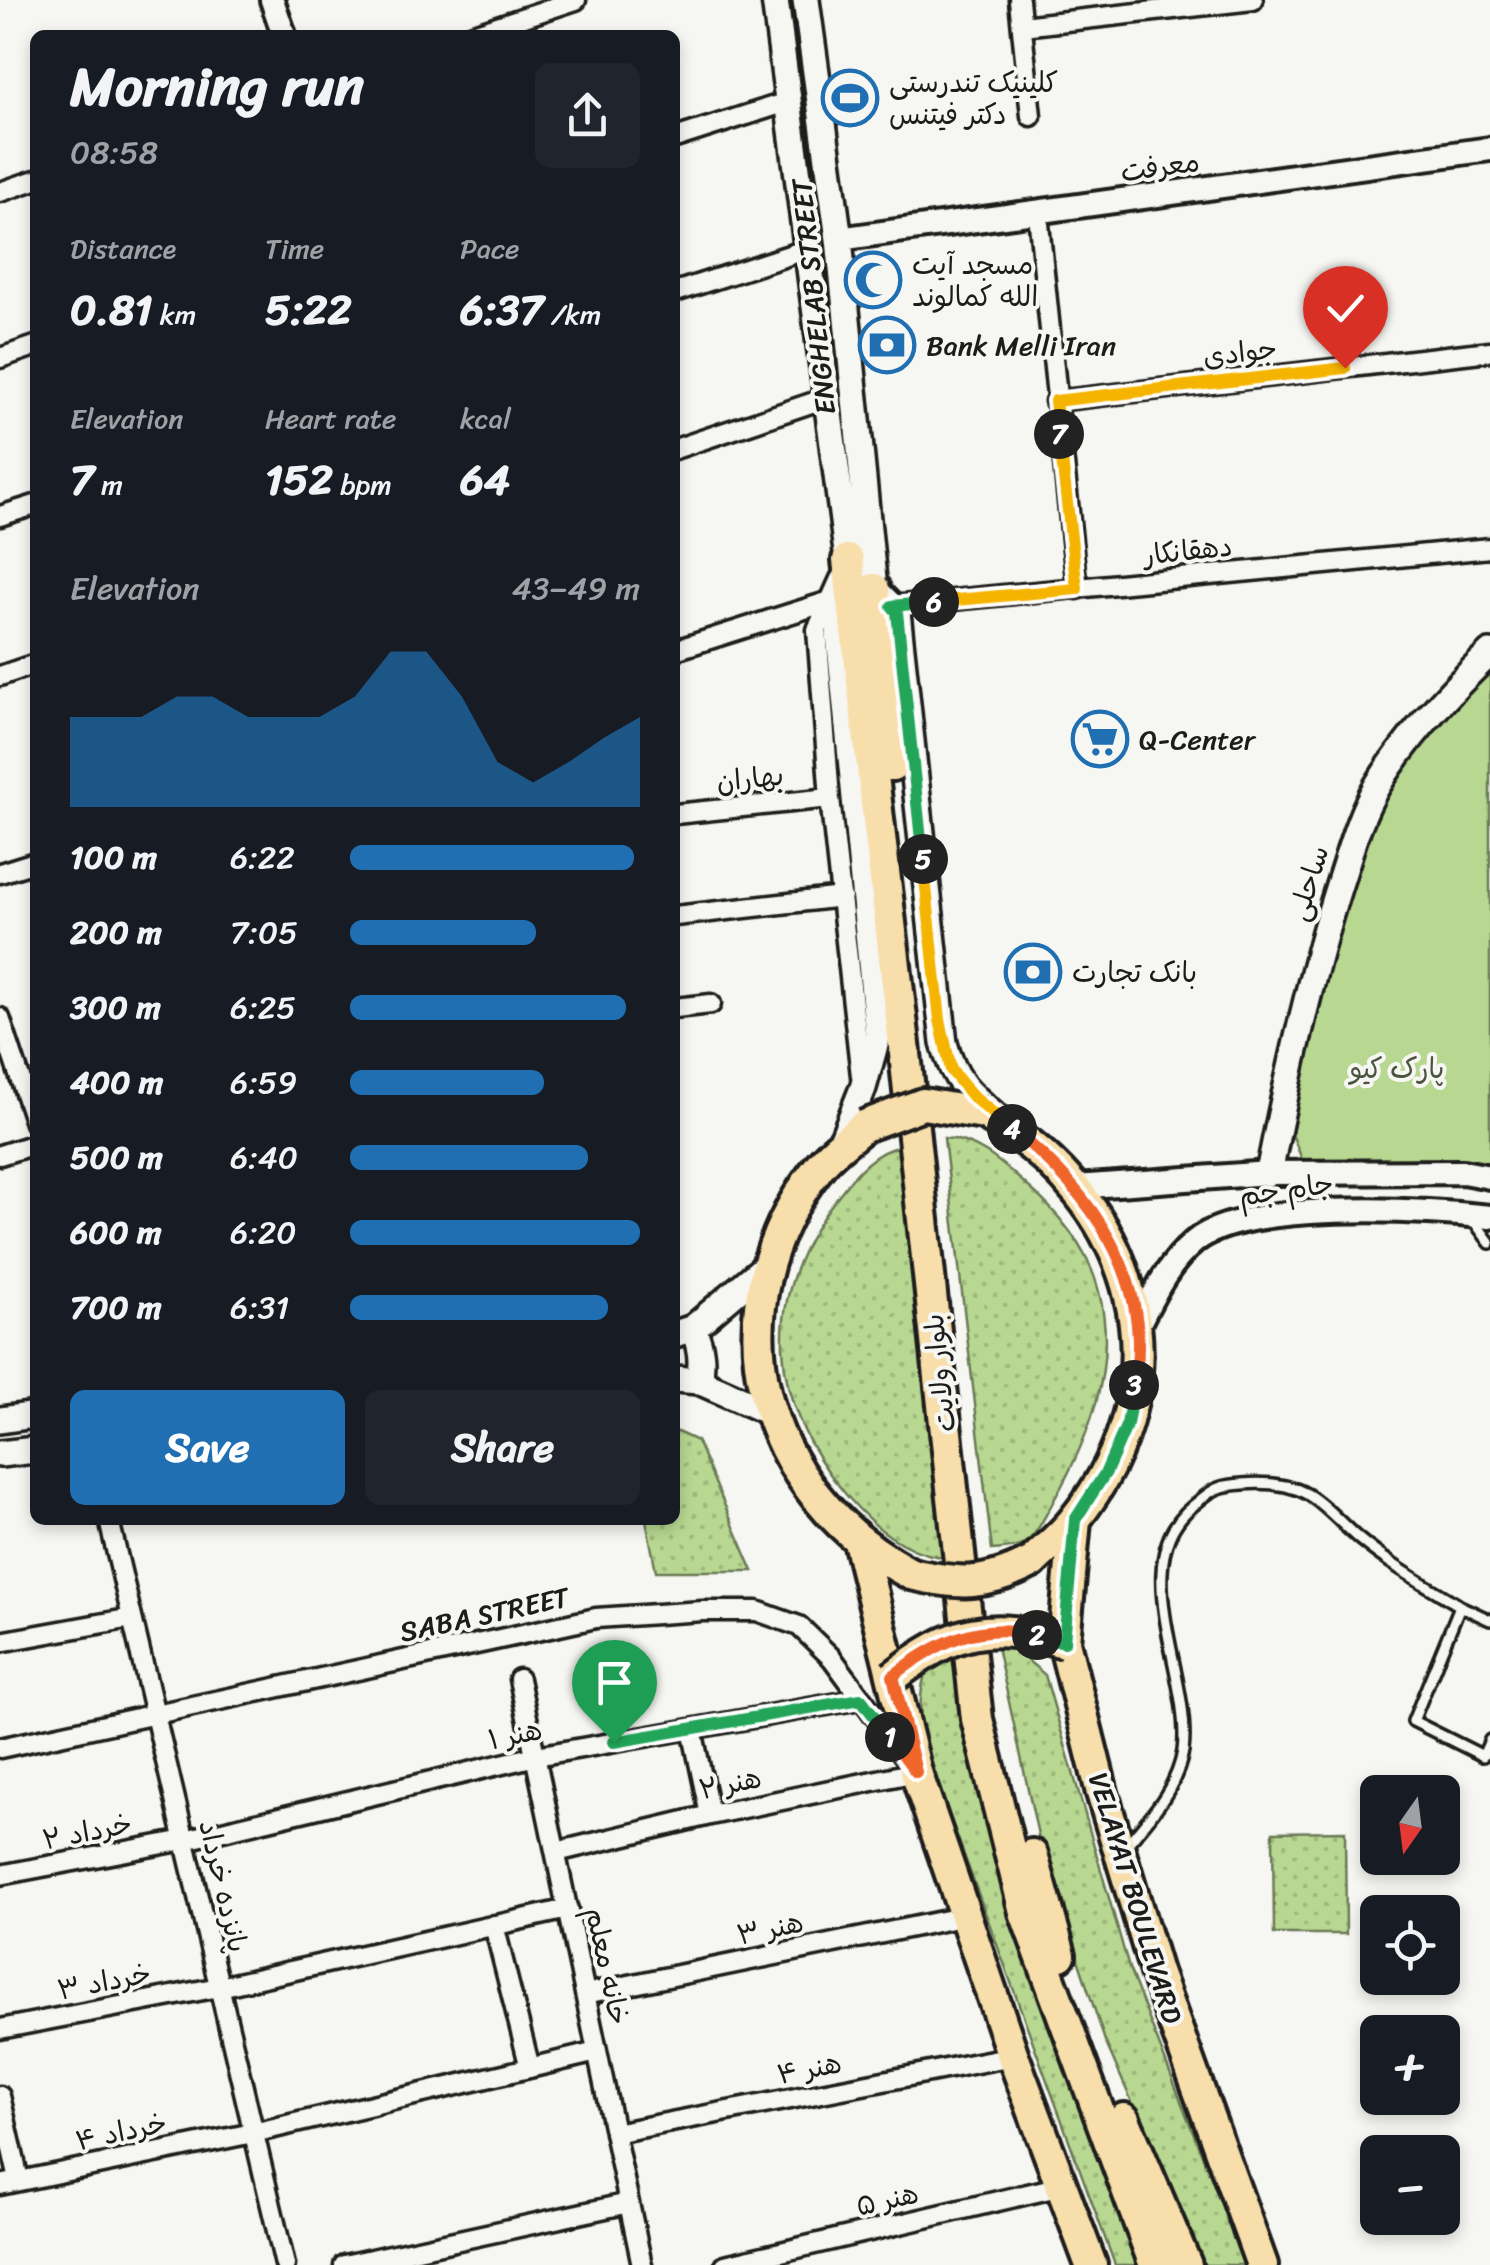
<!DOCTYPE html>
<html lang="en">
<head>
<meta charset="utf-8">
<style>
	:root { --surface:#171b24; --page:#20242c; --text:#f1f3f6; --muted:#9ea1a6; --accent:#1f6fb2 }
	body { margin:0; font-family:Sriracha,"Playpen Sans Arabic",sans-serif; background:var(--page); color:var(--text); height:100vh; display:flex; flex-direction:column; font-size:38px; white-space:nowrap }
	* { box-sizing:border-box; margin:0 }
	p { font-size:32px; color:var(--muted) }
	.icon { flex:none; width:55px; height:55px; fill:none; stroke:currentColor; stroke-width:2; stroke-linecap:round; stroke-linejoin:round }
	.map { position:relative; flex:1; overflow:hidden }
	.sheet { position:absolute; left:30px; top:30px; width:650px; height:1495px; display:flex; flex-direction:column; background:var(--surface); border-radius:15px; box-shadow:0 5px 15px #0003 }
	.sheet>* { flex:none }
	.needle { width:65px; rotate:194deg }
	.controls { position:absolute; left:1360px; top:1775px; display:grid; gap:20px }
	.controls a { display:grid; place-items:center; width:100px; height:100px; border-radius:15px; background:var(--surface); box-shadow:0 5px 15px #0003; font-size:50px }
	.pin { position:absolute; display:grid; place-items:center; width:85px; height:85px; color:#fff; margin:-102px -42px; border-radius:50% 50% 50% 0; rotate:-45deg; box-shadow:0 0 10px #0007 }
	.pin .icon { rotate:45deg }
	.km { position:absolute; width:50px; height:50px; margin:-25px; border-radius:50%; background:#222; color:#fff; font-size:28px; line-height:50px; text-align:center }
	.round { display:grid; place-items:center; flex:none; width:105px; height:105px; border-radius:15px; background:var(--page) }
	.summary { display:flex; align-items:center; justify-content:space-between; height:170px; padding:0 40px }
	h1 { font-size:55px; font-weight:800; line-height:75px }
	.stats { display:grid; grid-template-columns:repeat(3,1fr); gap:15px; height:170px; padding:10px 40px }
	.stats div { display:grid; align-content:center }
	.stats b { font-size:42px; font-weight:800 }
	.stats small { font-size:28px; font-weight:400 }
	.stats p { font-size:28px }
	.chart { height:280px; padding:20px 40px }
	.chart p { display:flex; justify-content:space-between }
	.chart svg { width:100%; height:180px; margin-top:10px; fill:var(--accent); opacity:.7 }
	.cta { display:flex; gap:20px; margin-top:auto; padding:20px 40px }
	.cta a { flex:1; height:115px; border-radius:15px; background:var(--accent); color:#fff; font-size:40px; font-weight:800; line-height:115px; text-align:center }
	.cta a+a { background:var(--page); color:var(--text) }
	ul { padding:0 40px; list-style:none; font-size:32px }
	li { display:grid; grid-template-columns:160px 120px 1fr; align-items:center; height:75px }
	li i { height:25px; border-radius:12px; background:var(--accent) }
	.map>svg:first-child { display:block }
</style>
</head>
<body>
<div class="map">
<svg width="1490" height="2265" viewBox="0 0 1490 2265">
	<defs>
		<pattern id="grass-dots" width="8" height="8" patternUnits="userSpaceOnUse" patternTransform="scale(2.5)"><rect width="8" height="8" fill="#b8d891"/><path d="M2 2h.1M6 6h.1" fill="none" stroke="#9eb97c" stroke-width="1.8" stroke-linecap="round"/></pattern>
	</defs>
	<rect width="100%" height="100%" fill="#f6f6f2"/>
	<filter id="ink" filterUnits="userSpaceOnUse"><feTurbulence type="fractalNoise" baseFrequency=".01" numOctaves="2"/><feDisplacementMap in="SourceGraphic" scale="20" xChannelSelector="R" yChannelSelector="G"/><feConvolveMatrix kernelMatrix="1 2 1 2 8 2 1 2 1" color-interpolation-filters="sRGB"/></filter>
	<g filter="url(#ink)">
		<path fill="url(#grass-dots)" stroke="#6a7a56" stroke-width="2.5" d="M944,1138C976,1140 998,1160 1022,1181C1056,1210 1088,1247 1099,1292C1118,1366 1089,1438 1053,1502C1045,1516 1036,1537 1022,1545C1014,1549 1001,1549 992,1550Z
			M902,1146L901,1166L942,1557C903,1552 873,1526 848,1497C766,1401 760,1297 838,1196C855,1174 874,1150 902,1146Z
			M675,1431L697,1441L753,1571H656L646,1520H675Z
			M997,1647L1014,1649L1045,1675L1129,1968L1245,2265H1204L1105,2041L1040,1844Z
			M956,1653L1146,2265H1115L925,1749C919,1718 918,1694 928,1663Z
			M1345,1831L1346,1934H1274L1273,1832Z"/>
		<path fill="#b8d891" stroke="#6a7a56" stroke-width="2.5" d="M1490,671V1167L1303,1162L1292,1134L1307,1033L1357,869L1380,808L1413,757L1454,706Z"/>
		<g fill="none" stroke-linecap="round" stroke-linejoin="round">
			<g stroke="#1c1c1c" stroke-width="16">
				<path id="service" d="M1474,1221L1490,1243
					M1460,1606L1490,1620
					M1125,1847C1149,1818 1177,1789 1183,1751C1193,1677 1123,1560 1194,1505C1204,1497 1213,1488 1226,1486C1252,1482 1283,1481 1307,1494C1326,1505 1342,1525 1359,1539C1390,1565 1426,1585 1460,1606L1413,1721L1483,1756L1490,1740"/>
			</g>
			<g stroke="#1c1c1c" stroke-width="25">
				<path id="minor" d="M1019,0L1031,116
					M1022,26L1253,0
					M470,35L576,0
					M675,138L787,102
					M0,192L35,180
					M1038,214L1077,589
					M675,292L808,249
					M0,358L35,346
					M1055,401L1490,351
					M675,449L826,398
					M0,516L35,505
					M840,579L817,630L830,798L861,1076
					M891,606L1490,548
					M675,650L830,601
					M0,676L35,664
					M675,814L830,798
					M0,873L35,862
					M675,916L842,897
					M675,1008L711,1004
					M0,1018L35,1123
					M0,1155L35,1144
					M109,1520L285,2265
					M0,1642L132,1618
					M519,1679L642,2265
					M692,1729L710,1815
					M0,1748L596,1618L703,1611H757L799,1626L832,1658L916,1772L710,1815L556,1852
					M0,1875L185,1840L536,1756L861,1699
					M494,1925L530,2068
					M585,1994L966,1916
					M0,2029L219,1987L568,1909
					M0,2096L19,2180
					M614,2133L1013,2056
					M0,2185L253,2133L597,2052
					M344,2265L629,2203
					M725,2265L1062,2186"/>
			</g>
			<g stroke="#1c1c1c" stroke-width="30">
				<path id="tertiary" d="M272,0L284,35
					M839,239L1490,149
					M1076,1187L1269,1173L1463,1172L1490,1177
					M1138,1325C1154,1294 1167,1265 1194,1242C1245,1199 1425,1210 1490,1217"/>
			</g>
			<g stroke="#1c1c1c" stroke-width="32">
				<path id="secondary" d="M775,0L848,560L839,634L878,1034L863,1088L840,1146
					M806,0L839,239L874,589L897,612L944,1043C954,1081 968,1093 997,1117
					M1269,1173C1288,1076 1309,980 1339,885C1350,852 1359,816 1377,786C1407,737 1449,692 1490,653
					M693,1328C701,1347 703,1361 699,1381
					M675,1334L693,1328L768,1264
					M675,1379L699,1381L769,1412
					M0,1420L35,1415
					M0,1454L35,1450"/>
			</g>
			<g stroke="#1c1c1c" stroke-width="38">
				<path id="primary" d="M848,560L903,1035L977,1719L1025,1912L1155,2265
					M874,589L892,765
					M984,1114C1137,1199 1189,1377 1075,1519C1063,1535 1046,1548 1032,1562
					M864,1126C849,1139 831,1151 819,1167C708,1308 756,1492 911,1574
					M1075,1520L1064,1642L1102,1793L1156,1972L1262,2265
					M859,1541L916,1772L1013,2056L1091,2265
					M1032,1855L1060,1955
					M1124,2119L1186,2265"/>
			</g>
			<use href="#service" stroke="#f6f6f2" stroke-width="9"/>
			<use href="#minor" stroke="#f6f6f2" stroke-width="18"/>
			<use href="#tertiary" stroke="#f6f6f2" stroke-width="22"/>
			<use href="#secondary" stroke="#f6f6f2" stroke-width="25"/>
			<use href="#primary" stroke="#f8deab" stroke-width="30"/>
			<g stroke="#1c1c1c" stroke-width="38" stroke-linecap="butt">
				<path id="primary-bridge" d="M864,1126L923,1104L984,1114
					M911,1574C961,1585 985,1586 1032,1562
					M893,1677C955,1628 988,1622 1064,1642"/>
			</g>
			<use href="#primary-bridge" stroke="#f8deab" stroke-width="30"/>
		</g>
	</g>
	<g fill="none" stroke-linecap="round" stroke-linejoin="round" filter="url(#ink)">
		<g stroke="#fff" stroke-width="20">
			<path id="split-1" d="M614,1742L861,1699L890,1737"/>
		</g>
		<g stroke="#fff" stroke-width="20">
			<path id="split-2" d="M890,1737L916,1772L893,1676C937,1642 980,1620 1037,1635"/>
		</g>
		<g stroke="#fff" stroke-width="20">
			<path id="split-3" d="M1037,1635L1064,1642L1075,1520L1106,1472L1127,1424L1134,1385"/>
		</g>
		<g stroke="#fff" stroke-width="20">
			<path id="split-4" d="M1012,1129C1090,1191 1155,1279 1134,1385"/>
		</g>
		<g stroke="#fff" stroke-width="20">
			<path id="split-5" d="M923,859L940,1020L951,1070L972,1096L1012,1129"/>
		</g>
		<g stroke="#fff" stroke-width="20">
			<path id="split-6" d="M923,859L897,612L892,606L934,602"/>
		</g>
		<g stroke="#fff" stroke-width="20">
			<path id="split-7" d="M934,602L1077,589L1059,434"/>
		</g>
		<g stroke="#fff" stroke-width="20">
			<path id="split-8" d="M1059,434L1055,401L1345,368"/>
		</g>
		<use href="#split-1" stroke="#22a559" stroke-width="12"/>
		<use href="#split-2" stroke="#f0652b" stroke-width="12"/>
		<use href="#split-3" stroke="#22a559" stroke-width="12"/>
		<use href="#split-4" stroke="#f0652b" stroke-width="12"/>
		<use href="#split-5" stroke="#f5b400" stroke-width="12"/>
		<use href="#split-6" stroke="#22a559" stroke-width="12"/>
		<use href="#split-7" stroke="#f5b400" stroke-width="12"/>
		<use href="#split-8" stroke="#f5b400" stroke-width="12"/>
	</g>
	<defs>
		<g id="stadium-ring" transform="scale(2.875)"><circle r="9.5" fill="#f6f6f2" stroke="#1f6fb2" stroke-width="1.5"/><path d="M0-5a6.5 5 0 1 0 0 10a6.5 5 0 1 0 0-10ZM-3.5-1.8h7v3.6h-7Z" fill="#1f6fb2"/></g>
		<g id="mosque-ring" transform="scale(2.875)"><circle r="9.5" fill="#f6f6f2" stroke="#1f6fb2" stroke-width="1.5"/><path d="M3.5-4.9A6 6 0 1 0 3.5 4.9A5 5 0 1 1 3.5-4.9Z" fill="#1f6fb2"/></g>
		<g id="bank-ring" transform="scale(2.875)"><circle r="9.5" fill="#f6f6f2" stroke="#1f6fb2" stroke-width="1.5"/><path d="M-6-4H6V4H-6ZM0-2.3a2.3 2.3 0 1 0 0 4.6a2.3 2.3 0 1 0 0-4.6Z" fill="#1f6fb2"/></g>
		<g id="supermarket-ring" transform="scale(2.875)"><circle r="9.5" fill="#f6f6f2" stroke="#1f6fb2" stroke-width="1.5"/><path d="M-6-5.5h2.5l.6 2H6L4.5 2H-2.5L-4.4-4H-6ZM-1.5 3.2a1.3 1.3 0 1 0 .1 0ZM3 3.2a1.3 1.3 0 1 0 .1 0Z" fill="#1f6fb2"/></g>
	</defs>
	<g fill-rule="evenodd">
		<use href="#stadium-ring" x="850" y="98"/>
		<use href="#mosque-ring" x="873" y="280"/>
		<use href="#bank-ring" x="887" y="345"/>
		<use href="#supermarket-ring" x="1100" y="739"/>
		<use href="#bank-ring" x="1033" y="972"/>
	</g>
	<g text-anchor="middle" stroke-width="8" stroke-linejoin="round" paint-order="stroke">
		<g font-size="28" fill="#1c1c1c" stroke="#f6f6f2" text-anchor="start">
			<text x="889" y="92">کلینیک تندرستی<tspan x="889" dy="32">دکتر فیتنس</tspan></text>
			<text x="912" y="274">مسجد آیت<tspan x="912" dy="32">الله کمالوند</tspan></text>
			<text x="926" y="355">Bank Melli Iran</text>
			<text x="1139" y="749">Q-Center</text>
			<text x="1072" y="982">بانک تجارت</text>
		</g>
		<g font-size="28" fill="#1c1c1c" stroke="#f6f6f2">
			<text transform="translate(1160 166) rotate(-8)" y="10">معرفت</text>
			<text transform="translate(813 297) rotate(-96)" y="10">ENGHELAB STREET</text>
			<text transform="translate(1240 352) rotate(-7)" y="10">جوادی</text>
			<text transform="translate(1188 550) rotate(-6)" y="10">دهقانکار</text>
			<text transform="translate(750 778) rotate(-6)" y="10">بهاران</text>
			<text transform="translate(1308 883) rotate(-73)" y="10">ساحلی</text>
			<text transform="translate(1286 1189) rotate(-8)" y="10">جام جم</text>
			<text transform="translate(939 1373) rotate(-96)" y="10">بلوار ولایت</text>
			<text transform="translate(484 1614) rotate(-12)" y="10">SABA STREET</text>
			<text transform="translate(515 1734) rotate(-12)" y="10">هنر ۱</text>
			<text transform="translate(730 1783) rotate(-12)" y="10">هنر ۲</text>
			<text transform="translate(87 1831) rotate(-11)" y="10">خرداد ۲</text>
			<text transform="translate(224 1886) rotate(77)" y="10">پانزده خرداد</text>
			<text transform="translate(1136 1898) rotate(73)" y="10">VELAYAT BOULEVARD</text>
			<text transform="translate(770 1928) rotate(-12)" y="10">هنر ۳</text>
			<text transform="translate(608 1966) rotate(78)" y="10">خانه معلم</text>
			<text transform="translate(104 1981) rotate(-11)" y="10">خرداد ۳</text>
			<text transform="translate(809 2068) rotate(-11)" y="10">هنر ۴</text>
			<text transform="translate(121 2131) rotate(-12)" y="10">خرداد ۴</text>
			<text transform="translate(887 2199) rotate(-13)" y="10">هنر ۵</text>
		</g>
		<g font-size="28" fill="#4b543f" stroke="#f6f6f2">
			<text x="1397" y="1078">پارک کیو</text>
		</g>
	</g>
</svg>
<div class="controls">
<a><svg class="needle" viewBox="-14 -14 28 28"><path d="M0-13l5 13h-10z" fill="#e53935"/><path d="M0 13l5-13h-10z" fill="#9ea1a6"/></svg></a>
<a><svg class="icon" aria-label="locate" viewBox="0 0 24 24"><circle cx="12" cy="12" r="6"/><path d="M12 2v4M12 18v4M2 12h4M18 12h4"/></svg></a>
<a>+</a>
<a>−</a>
</div>
<div class="pin" style="left:614px;top:1742px;background:#1e9e55"><svg class="icon" aria-label="arrive" viewBox="0 0 24 24"><path d="M6 21V4h12l-3 4 3 4H6"/></svg></div>
<div class="pin" style="left:1345px;top:368px;background:#d93025"><svg class="icon" aria-label="check" viewBox="0 0 24 24"><path d="M5 12l5 5 9-10"/></svg></div>
<b class="km" style="left:890px;top:1737px">1</b>
<b class="km" style="left:1037px;top:1635px">2</b>
<b class="km" style="left:1134px;top:1385px">3</b>
<b class="km" style="left:1012px;top:1129px">4</b>
<b class="km" style="left:923px;top:859px">5</b>
<b class="km" style="left:934px;top:602px">6</b>
<b class="km" style="left:1059px;top:434px">7</b>
<section class="sheet">
<div class="summary"><div><h1>Morning run</h1><p>08:58</p></div><a class="round"><svg class="icon" aria-label="share" viewBox="0 0 24 24"><path d="M12 15V3M7 8l5-5 5 5M5 13v7h14v-7"/></svg></a></div>
<div class="stats">
<div><p>Distance</p><b>0.81<small> km</small></b></div>
<div><p>Time</p><b>5:22</b></div>
<div><p>Pace</p><b>6:37<small> /km</small></b></div>
</div>
<div class="stats">
<div><p>Elevation</p><b>7<small> m</small></b></div>
<div><p>Heart rate</p><b>152<small> bpm</small></b></div>
<div><p>kcal</p><b>64</b></div>
</div>
<div class="chart"><p><span>Elevation</span>43–49 m</p>
<svg viewBox="0 0 160 44" preserveAspectRatio="none"><path d="M0 44V22L10 22L20 22L30 17L40 17L50 22L60 22L70 22L80 17L90 6L100 6L110 17L120 33L130 38L140 33L150 27L160 22V44z"/></svg>
</div>
<ul>
<li><b>100 m</b>6:22<i style="width:98%"></i></li>
<li><b>200 m</b>7:05<i style="width:64%"></i></li>
<li><b>300 m</b>6:25<i style="width:95%"></i></li>
<li><b>400 m</b>6:59<i style="width:67%"></i></li>
<li><b>500 m</b>6:40<i style="width:82%"></i></li>
<li><b>600 m</b>6:20<i style="width:100%"></i></li>
<li><b>700 m</b>6:31<i style="width:89%"></i></li>
</ul>
<div class="cta"><a>Save</a><a>Share</a></div>
</section>
</div>
</body>
</html>
